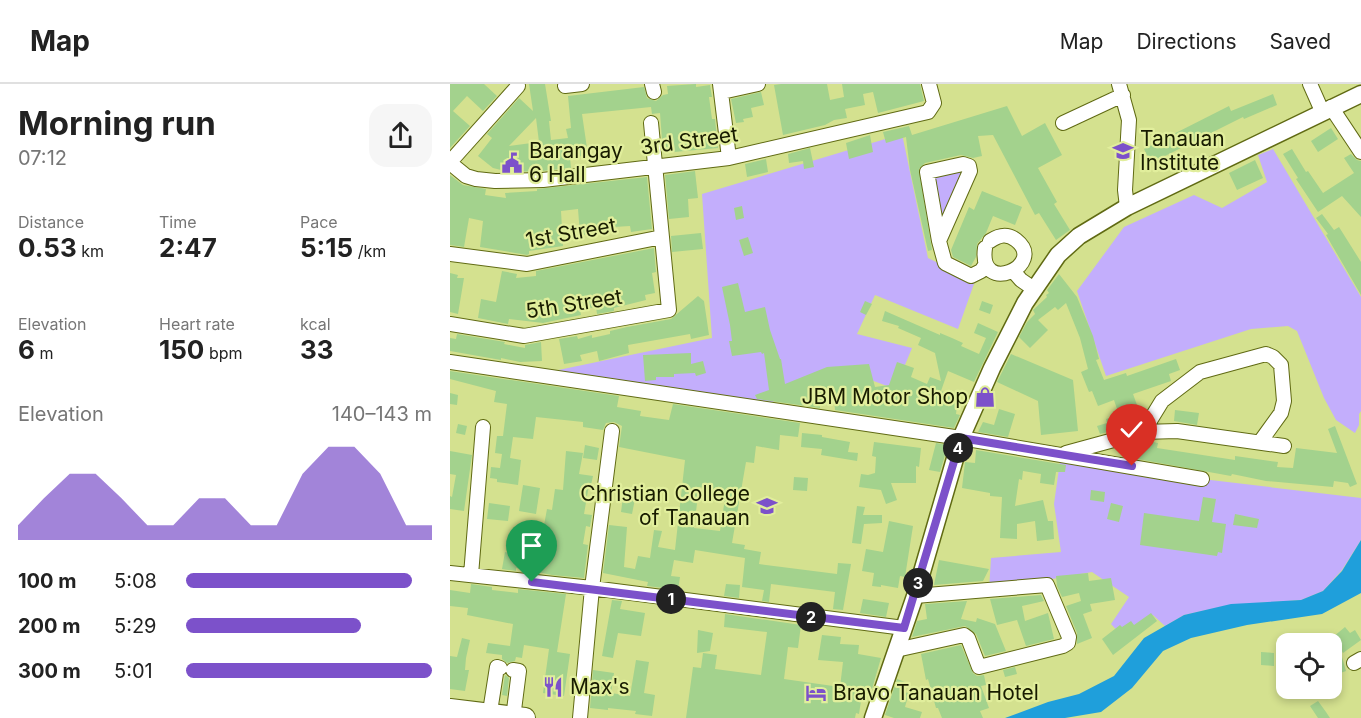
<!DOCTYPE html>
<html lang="en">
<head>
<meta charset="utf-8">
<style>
	:root { --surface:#fff; --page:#f6f6f6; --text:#222; --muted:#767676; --line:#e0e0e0; --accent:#7c51ca }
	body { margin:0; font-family:Inter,sans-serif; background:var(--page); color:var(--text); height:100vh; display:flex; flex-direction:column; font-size:22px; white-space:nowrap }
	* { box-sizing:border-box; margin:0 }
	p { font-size:20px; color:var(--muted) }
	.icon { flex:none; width:33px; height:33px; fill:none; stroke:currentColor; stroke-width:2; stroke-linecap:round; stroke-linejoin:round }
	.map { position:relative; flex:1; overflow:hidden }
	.panel { display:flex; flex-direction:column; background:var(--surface); width:450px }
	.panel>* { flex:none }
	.controls { position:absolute; left:826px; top:549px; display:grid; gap:12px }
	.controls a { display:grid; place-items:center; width:66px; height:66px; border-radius:12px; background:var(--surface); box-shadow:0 3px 9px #0003; font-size:30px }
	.pin { position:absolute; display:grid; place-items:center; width:51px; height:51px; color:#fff; margin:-62px -26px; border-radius:50% 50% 50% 0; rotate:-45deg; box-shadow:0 0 6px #0007 }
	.pin .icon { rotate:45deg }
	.km { position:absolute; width:30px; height:30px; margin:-15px; border-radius:50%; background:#222; color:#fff; font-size:16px; line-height:30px; text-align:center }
	.round { display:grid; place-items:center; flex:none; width:63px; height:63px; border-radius:18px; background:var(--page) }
	.overview { display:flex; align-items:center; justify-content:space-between; height:102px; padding:0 18px }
	h1 { font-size:33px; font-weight:700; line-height:45px }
	.metrics { display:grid; grid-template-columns:repeat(3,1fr); gap:9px; height:102px; padding:6px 18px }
	.metrics div { display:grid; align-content:center }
	.metrics b { font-size:26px; font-weight:700 }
	.metrics small { font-size:16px; font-weight:400 }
	.metrics p { font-size:16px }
	.chart { height:168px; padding:12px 18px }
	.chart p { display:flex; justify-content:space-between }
	.chart svg { width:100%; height:108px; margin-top:6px; fill:var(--accent); opacity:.7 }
	ul { padding:0 18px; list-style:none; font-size:20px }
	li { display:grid; grid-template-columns:96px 72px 1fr; align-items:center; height:45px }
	li i { height:15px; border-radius:8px; background:var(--accent) }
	header { display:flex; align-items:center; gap:36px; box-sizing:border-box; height:84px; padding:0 30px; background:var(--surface); border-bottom:2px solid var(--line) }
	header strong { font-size:28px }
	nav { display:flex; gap:33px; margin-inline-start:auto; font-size:21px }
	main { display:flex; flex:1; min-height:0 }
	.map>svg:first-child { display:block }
</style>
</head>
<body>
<header>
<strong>Map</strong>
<nav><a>Map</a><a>Directions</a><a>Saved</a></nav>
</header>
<main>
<section class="panel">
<div class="overview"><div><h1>Morning run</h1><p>07:12</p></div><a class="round"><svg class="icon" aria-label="share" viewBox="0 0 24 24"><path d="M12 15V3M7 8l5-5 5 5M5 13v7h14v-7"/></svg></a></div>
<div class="metrics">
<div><p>Distance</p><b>0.53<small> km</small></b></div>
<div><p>Time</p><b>2:47</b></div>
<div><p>Pace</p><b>5:15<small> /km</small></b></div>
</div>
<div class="metrics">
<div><p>Elevation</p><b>6<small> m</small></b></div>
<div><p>Heart rate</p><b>150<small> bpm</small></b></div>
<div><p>kcal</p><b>33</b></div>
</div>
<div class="chart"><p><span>Elevation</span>140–143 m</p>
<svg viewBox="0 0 160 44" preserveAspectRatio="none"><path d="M0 44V38L10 27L20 17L30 17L40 27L50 38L60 38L70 27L80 27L90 38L100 38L110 17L120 6L130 6L140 17L150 38L160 38V44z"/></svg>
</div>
<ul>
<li><b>100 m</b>5:08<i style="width:92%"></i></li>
<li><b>200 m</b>5:29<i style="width:71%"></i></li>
<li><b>300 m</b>5:01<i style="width:100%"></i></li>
</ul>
</section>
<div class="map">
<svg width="911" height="634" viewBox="0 0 911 634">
	<rect width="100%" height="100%" fill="#d4e18f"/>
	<path fill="#c3aefc" d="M452,50L478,174L525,197L508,245L425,211L407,250L462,264L445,305L397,287L308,324L94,289L262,254L252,110Z
		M823,65L911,213V327L909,330V341L905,349L886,336L874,314L847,247L838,242L801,245L656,292L627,207L674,143L744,111L772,124L817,98L808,71Z
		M511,87L512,90L493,133L491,135L483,91Z
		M611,370L752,395L911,414V456L892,486L873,507L851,516L779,521L734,531L715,542L703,531L675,555L661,540L679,513L642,488L539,506L541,474L611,468L604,420Z"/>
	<path fill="#1f9fdb" d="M911,456V509L872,530L797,541L741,554L713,567L682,604L651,628L615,634H555L598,618L629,610L664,592L694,554L734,531L781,520L851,516L873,507L892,487Z"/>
	<path fill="#a3d28d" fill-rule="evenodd" d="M0,0H34L47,12L33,27L17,12L3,27L20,42L0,64Z
		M79,0H95L101,37H99L101,56L118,54L116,45L121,44L118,12L194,3L197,14L206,17L213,11L218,10L217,2L246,0V3L260,1L262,13H259L262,35H265L268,64L213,69L210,29L202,30L201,23L132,30L138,71L120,74L121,84L92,87L59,88L43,84L28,72L42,54L37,50L69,14L83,27ZM86,34L89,58L59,62Z
		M331,0H377L380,16L394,13L392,0H470L474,17L428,29L423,8L413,10L415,21L395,25L397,34L384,36L375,41L333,51L324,1Z
		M311,8L314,21L301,24L303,33L293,35L294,38L286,39L281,15Z
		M823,10L827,21L794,35L793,33L701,79L694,65L779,22L781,27Z
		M557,22L572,52L595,39L612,71L588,84L607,118L604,120L620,146L606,156L589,129L585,131L543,51L528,52L532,72L523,74L511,71L475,79L469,85L482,166L478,167L460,86L456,53L436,59L433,48L459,42L462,51Z
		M881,44L888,55L868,68L861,57Z
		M420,51L423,68L399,75L396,59Z
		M360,64L364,83L354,85L353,77L339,79L338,70Z
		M842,65L856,88L858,87L873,109L904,89L894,74L901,70L907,76L911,77V133L892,112L868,128L846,95L848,94L833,70Z
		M316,75L318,88L297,93L295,80Z
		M805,76L813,94L787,106L779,89Z
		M245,87L248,114L238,115L239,133L219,135L215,91Z
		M0,91L13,101L36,105L35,111L56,114L55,109L87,107V105L197,93L202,145L181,148L180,142L164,143L143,145V150L130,151L128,125L111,127L113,162L79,167V170L77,171L30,163L33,137L19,134L14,163L0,161Z
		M532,107L572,123L565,141L543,132L536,149L527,160L526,173L521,182L503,173L501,166L519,123L524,126Z
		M292,122L294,134L286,136L284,124Z
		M872,130L884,146L889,143L911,178V211L876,151L878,150L866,134Z
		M251,149L253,165L222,168L221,152Z
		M298,153L303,169L294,172L289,156Z
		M204,164L206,188L202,189L205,209L195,211L196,216L164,224V227L147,230L146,223L130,226L131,231L93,239L59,235L58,240L28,234L31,215L46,218L52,187L67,190L66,194L86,192V187Z
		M0,189L8,191L7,194H14L8,230L0,228Z
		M609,190L627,213L643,252L649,275L646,276L654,296L676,289L677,292L726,275L730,286L719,290L721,297L683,310L687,321L683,322L687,340L650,350L647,342L657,339L656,335L669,331L664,316L648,322L642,307L639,308L631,288L638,285L630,254L616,219L608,226L605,223L588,236L598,246L580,264L569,253L577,238L585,230L583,226L597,213L596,211L599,209L597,206Z
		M288,199L295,228L315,223L320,246L330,275H331L335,300L377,283L419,280L425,303L439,301L447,278L464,284L461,293L477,300L480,293L491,297L485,269L468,261L471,254L448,244L449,242L432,237L435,227L490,251V249L502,254L513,259L511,262L529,270L536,254L524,249L528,239L548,248L524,298L498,287L491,307L498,309L497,312L508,313L506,330L510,331L504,344L385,326L384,315L370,317V324L307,315L305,311L319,306L314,269L312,270L311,268L282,272L279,257H282L280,241L272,203Z
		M248,212L254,217L259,251L241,255L240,250L178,261L179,269L149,277L147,267L130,271L132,277L114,280L109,255L127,252L128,255L142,251V254L160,250V247L177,243L221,235Z
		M415,217L422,220L416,231L410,228Z
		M532,217L543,221L540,230L529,226Z
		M7,250L55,258L54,260L75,264V261L91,258L92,277L70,278L51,274V276L0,267V254L6,255Z
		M241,269V280L253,277L256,289L246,292L245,289L224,290V293H206V296L195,297L193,271Z
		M561,270L623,296L628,347L591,351L588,317L547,298Z
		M0,287L169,312L167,323L191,327L190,332L219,336L223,320L350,339L348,353L330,351L329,366L306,362L304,379L296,378L282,459L295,461L294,465L311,468L309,480L387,490L388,479L401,480L393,526L383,525L385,508L321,500L319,518L312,517L314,506L292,503L295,474L245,466L243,479L224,476L221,492L230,493L228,506L197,502L198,498L153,489L159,441L177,443L174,483L185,485L188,472L200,474L204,446L212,447L208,463L225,466L235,376L169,363L172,342L164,338L156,339L153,346L133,343V338L86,333L83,355L63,353L60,374L71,376L68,401L47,398V395L40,394L41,383L50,384L52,370L45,369L47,352H53L57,320L44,318L46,307L0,295ZM249,403L276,408L270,447L244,444Z
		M0,309L8,311L7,321L0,320Z
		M549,325L565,330L558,353L528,348L533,338L544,341Z
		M725,326L749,329L747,341L724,337Z
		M8,340L17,342L15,351L6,349Z
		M885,342L907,400L900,403L898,399L884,397L883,403L816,397L782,390L781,392L676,373L679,362L691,365L692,358L698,357L708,359L707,364L785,376V372L828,378L827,383L843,384L846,364L887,369L878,345Z
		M352,349L372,351V353L400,358L398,368L408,369L407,377L371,371L372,365L351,363Z
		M424,358L471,364L469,383L466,382V399H441L447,416L436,420L431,406L409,403L411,390L418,391L425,389L426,373L422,372Z
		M486,359L498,361L490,388L479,386Z
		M135,361L149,364L147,376L133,374Z
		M526,366L616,381L615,388H606L604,401L590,399L591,390L573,387L572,396L569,395L565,422L593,416L598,437H603L604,455L587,457L585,437L567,440V455L550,454L552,413L540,412V409L512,404L515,378L525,379Z
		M0,367L22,371L14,427L0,425V412L2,413L6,391L0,390Z
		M116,367L133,369L129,390L143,392L141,401H139L134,430L142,431L140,443L136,442L133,460L138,461L134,494L102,491L66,484V487L52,485L55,468L72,471L74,460L90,463L97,425L102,426L105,405L113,406Z
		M344,393L358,394L357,407L343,406Z
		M73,401L90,404L86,430L69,427Z
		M641,406L655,408L654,418L640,416Z
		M173,413L185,415L182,430L171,428Z
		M753,413L766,415L762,438L776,440L772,469L768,468L767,472L690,461L694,429L749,437Z
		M39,419L60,422L58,437L37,435Z
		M661,419L673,422L669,438L657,435Z
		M407,422L415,423L413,431H432V439L414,440L411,460L402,459Z
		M785,430L809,435L807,444L783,441Z
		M439,437L463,442L455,493L450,492L448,504L431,501V503L422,502L424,489L412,487L416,465L433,468Z
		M489,476L539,485L533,497L484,501Z
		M638,489L639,497L661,494L665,516L640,520L642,527L633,530L642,554L627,560V549L616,522L631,517L629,509L612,513L607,502L606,492Z
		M21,500L42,503V506L68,509V505L116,510L107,568L120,570L114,612L93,609L99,565L74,561L72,574L66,573L65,577L57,579L52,575V571L36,569L38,559L60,562L63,540L17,531L18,524L0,522V506L20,509Z
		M276,500L290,501L289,514L274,512Z
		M591,511L594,517L572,522L575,537L598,529L604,555L576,562L567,536L547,541L540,515Z
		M413,515L439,519L436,533L410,529Z
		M162,516L172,517L170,525L195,529L191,552L168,549L163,574L152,572Z
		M517,517L511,535L526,538L527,534L545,540L556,567L535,572L526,550L515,542L462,553L467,537L477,535L475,520Z
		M701,529L707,537L663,571L652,555L670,541L672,543L681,537L684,541Z
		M275,530L351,541L348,564L338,563L334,595L390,603L393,578L368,576L372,551L391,553L390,560L409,561L408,570L431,574L422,605L413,604L409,630L406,629L405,634H236L243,583L251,584L253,569L267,571L265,585L311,591L317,548L274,543Z
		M895,543L900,549L905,546L911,556L893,569L883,553Z
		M248,546L263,549L260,567L247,569Z
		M12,554L20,556L16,574L15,586H19L15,607L0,605V572L7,573Z
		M511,561L523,589L527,592L534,591L536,601L531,602L539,624L530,627L533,634H492L488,624H486L478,595L476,596L471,570Z
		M811,568L824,569V582L811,581Z
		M892,573L896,587L882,592V577Z
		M186,576L199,578L194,609L205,611L202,632L185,630L186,627L158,624V626L140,624L143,586L164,589L161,609L180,612Z
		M565,583L567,590L555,593L553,586Z
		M55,591L59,594L57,612L52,611Z
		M447,595L455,598L451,608L459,609L455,623L472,628L470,634H444L435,631Z
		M868,617L876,628L880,634H868L860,622Z"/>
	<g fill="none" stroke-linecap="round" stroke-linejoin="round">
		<g stroke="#606a13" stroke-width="16">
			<path id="minor" d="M202,0L204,8
				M270,0L279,74
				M669,0L679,36L675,106L677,123
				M860,0L872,27
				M115,2L132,0
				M272,8L308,0
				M881,23L911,68
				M613,39L673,11
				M0,78L68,2
				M0,79L16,92L26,95L45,97L93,96L279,74L478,28L484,19L479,0
				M513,80L519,82L520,87L489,157L477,88Z
				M489,157L495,179L521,192L531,187L536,180
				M535,164C528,213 598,181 566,156C557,149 549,151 540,157
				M0,170L77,180L212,153
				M564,188L571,196L584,205
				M0,240L74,252L219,226L201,39
				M0,278L511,354L752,395
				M693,348L712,317L750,288L816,270L823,273L831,281L834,317L831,329L810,358
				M616,369L693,348L727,347L834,362
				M0,489L142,504L454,544
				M21,491L33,343
				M446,566L514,551L518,554L529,583L613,562L618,559L619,553L597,501L465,512
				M904,579L911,575
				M39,634L47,583L50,584
				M63,634L69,587L63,586
				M130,634L142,504L162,347"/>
		</g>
		<g stroke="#606a13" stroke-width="19">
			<path id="major" d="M423,634L465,512L511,354L542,284L575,219L608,171L629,152L677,123L911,10"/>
		</g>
		<g stroke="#606a13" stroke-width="22">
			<path id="highway" d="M0,625L75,634"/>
		</g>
		<use href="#minor" stroke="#fff" stroke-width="14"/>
		<use href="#major" stroke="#fff" stroke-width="16"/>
		<use href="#highway" stroke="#fff" stroke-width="20"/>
	</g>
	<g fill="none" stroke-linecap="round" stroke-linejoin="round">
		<g stroke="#fff" stroke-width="12">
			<path id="route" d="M82,498L454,544L511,354L682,382"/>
		</g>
		<use href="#route" stroke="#7c51ca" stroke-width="8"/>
	</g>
	<defs>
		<g id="university-bare" transform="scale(1.62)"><path d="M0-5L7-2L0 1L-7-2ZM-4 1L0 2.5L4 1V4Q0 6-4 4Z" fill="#7c51ca" stroke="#e1ee9c" stroke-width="2.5" paint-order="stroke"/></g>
		<g id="civic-bare" transform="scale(1.62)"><path d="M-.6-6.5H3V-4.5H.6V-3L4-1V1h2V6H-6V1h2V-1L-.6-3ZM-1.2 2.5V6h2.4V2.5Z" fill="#7c51ca" stroke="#e1ee9c" stroke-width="2.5" paint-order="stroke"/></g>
		<g id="shop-bare" transform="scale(1.62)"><path d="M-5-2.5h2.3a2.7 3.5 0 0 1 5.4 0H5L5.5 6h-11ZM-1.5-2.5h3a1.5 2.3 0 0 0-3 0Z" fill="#7c51ca" stroke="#e1ee9c" stroke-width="2.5" paint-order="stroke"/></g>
		<g id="restaurant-bare" transform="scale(1.62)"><path d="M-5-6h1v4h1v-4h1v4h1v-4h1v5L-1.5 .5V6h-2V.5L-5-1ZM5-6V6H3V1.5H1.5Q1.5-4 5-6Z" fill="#7c51ca" stroke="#e1ee9c" stroke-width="2.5" paint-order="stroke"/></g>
		<g id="hotel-bare" transform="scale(1.62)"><path d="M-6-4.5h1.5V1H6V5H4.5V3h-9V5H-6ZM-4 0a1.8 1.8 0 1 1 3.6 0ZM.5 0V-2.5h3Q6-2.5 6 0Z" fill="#7c51ca" stroke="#e1ee9c" stroke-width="2.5" paint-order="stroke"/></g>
	</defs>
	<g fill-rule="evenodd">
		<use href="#university-bare" x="673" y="67"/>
		<use href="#civic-bare" x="62" y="79"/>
		<use href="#shop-bare" x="535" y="313"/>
		<use href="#university-bare" x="317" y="422"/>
		<use href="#restaurant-bare" x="103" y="603"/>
		<use href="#hotel-bare" x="366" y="609"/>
	</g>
	<g text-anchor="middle" stroke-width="4.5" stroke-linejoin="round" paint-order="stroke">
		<g font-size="21" fill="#181c00" stroke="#e1ee9c" text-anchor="start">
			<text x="690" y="62">Tanauan<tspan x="690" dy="24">Institute</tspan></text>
			<text x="79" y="74">Barangay<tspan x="79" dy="24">6 Hall</tspan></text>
			<text x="518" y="320" text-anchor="end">JBM Motor Shop</text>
			<text x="300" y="417" text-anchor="end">Christian College<tspan x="300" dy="24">of Tanauan</tspan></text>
			<text x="120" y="610">Max's</text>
			<text x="383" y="616">Bravo Tanauan Hotel</text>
		</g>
		<g font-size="21" fill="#181c00" stroke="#e1ee9c">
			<text transform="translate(239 57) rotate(-8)" y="7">3rd Street</text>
			<text transform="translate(121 149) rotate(-10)" y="7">1st Street</text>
			<text transform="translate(124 220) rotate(-9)" y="7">5th Street</text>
		</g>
	</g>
</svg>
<div class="controls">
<a><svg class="icon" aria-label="locate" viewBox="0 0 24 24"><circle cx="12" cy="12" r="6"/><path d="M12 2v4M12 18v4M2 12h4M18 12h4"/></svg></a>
</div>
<div class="pin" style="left:82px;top:498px;background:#1e9e55"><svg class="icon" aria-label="arrive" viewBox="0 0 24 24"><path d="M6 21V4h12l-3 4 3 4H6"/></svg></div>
<div class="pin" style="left:682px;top:382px;background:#d93025"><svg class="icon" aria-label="check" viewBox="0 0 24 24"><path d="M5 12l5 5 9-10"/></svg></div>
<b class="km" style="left:221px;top:515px">1</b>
<b class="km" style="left:361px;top:533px">2</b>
<b class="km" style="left:468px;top:499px">3</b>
<b class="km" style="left:508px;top:364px">4</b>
</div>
</main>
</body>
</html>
